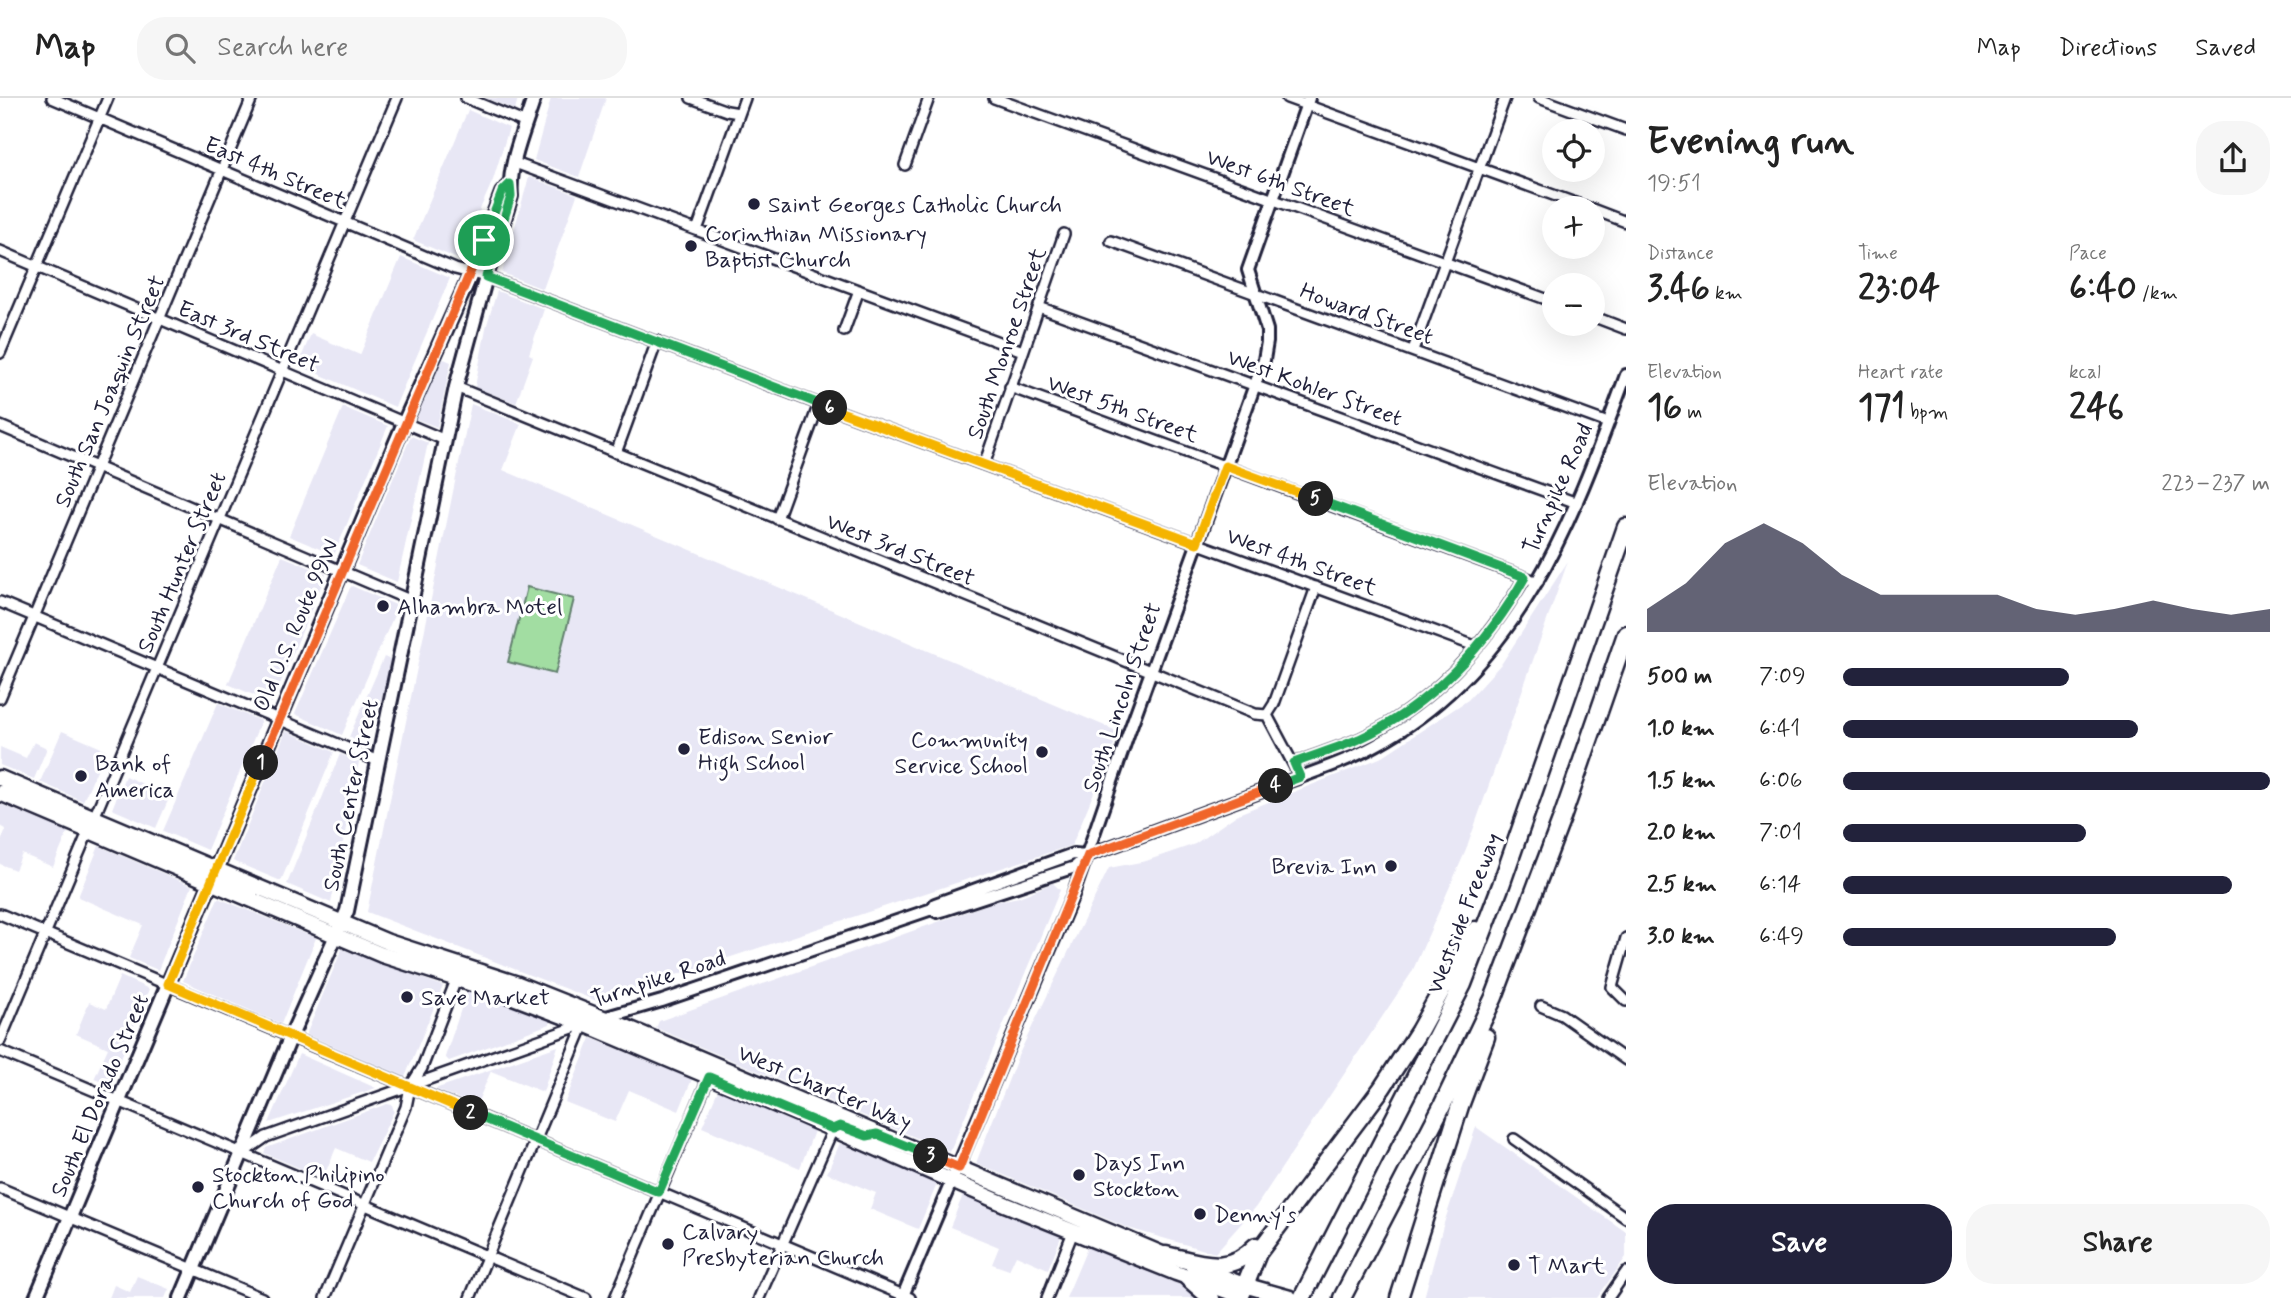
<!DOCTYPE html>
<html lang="en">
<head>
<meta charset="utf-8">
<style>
	:root { --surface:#fff; --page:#f6f6f6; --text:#222; --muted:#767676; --line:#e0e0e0; --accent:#22223b }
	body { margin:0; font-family:Mynerve,sans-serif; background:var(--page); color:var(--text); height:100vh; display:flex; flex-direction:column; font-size:26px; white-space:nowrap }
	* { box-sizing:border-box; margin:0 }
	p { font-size:23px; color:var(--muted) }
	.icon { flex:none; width:38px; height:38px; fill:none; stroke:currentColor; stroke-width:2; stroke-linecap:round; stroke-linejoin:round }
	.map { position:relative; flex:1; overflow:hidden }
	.side { display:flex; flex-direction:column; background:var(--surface); width:665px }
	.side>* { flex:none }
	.buttons { position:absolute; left:1542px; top:21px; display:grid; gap:14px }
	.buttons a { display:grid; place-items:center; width:63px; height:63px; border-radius:50%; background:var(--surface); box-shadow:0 7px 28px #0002; font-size:35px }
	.pin { position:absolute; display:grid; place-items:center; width:60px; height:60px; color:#fff; margin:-30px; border:4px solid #fff; border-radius:50%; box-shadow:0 2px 7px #0007 }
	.km { position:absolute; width:35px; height:35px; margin:-18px; border-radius:50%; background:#222; color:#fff; font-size:19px; line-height:35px; text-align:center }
	.round { display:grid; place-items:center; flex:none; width:74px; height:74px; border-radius:28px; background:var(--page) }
	.summary { display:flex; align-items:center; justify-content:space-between; height:119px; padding:0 21px }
	h1 { font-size:38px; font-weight:700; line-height:52px }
	.figures { display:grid; grid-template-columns:repeat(3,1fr); gap:10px; height:119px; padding:7px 21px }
	.figures div { display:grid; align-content:center }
	.figures b { font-size:35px; font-weight:700 }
	.figures small { font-size:19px; font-weight:400 }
	.figures p { font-size:19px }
	.chart { height:196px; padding:14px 21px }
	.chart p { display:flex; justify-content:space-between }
	.chart svg { width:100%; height:126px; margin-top:7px; fill:var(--accent); opacity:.7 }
	.action { display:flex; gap:14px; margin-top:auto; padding:14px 21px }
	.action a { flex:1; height:80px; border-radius:28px; background:var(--accent); color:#fff; font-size:28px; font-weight:700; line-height:80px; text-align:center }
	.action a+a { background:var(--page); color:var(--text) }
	ul { padding:0 21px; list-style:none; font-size:23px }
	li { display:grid; grid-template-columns:112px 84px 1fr; align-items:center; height:52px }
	li i { height:18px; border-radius:9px; background:var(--accent) }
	header { display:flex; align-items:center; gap:42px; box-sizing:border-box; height:98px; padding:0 35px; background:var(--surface); border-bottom:2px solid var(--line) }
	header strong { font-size:33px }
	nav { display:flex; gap:38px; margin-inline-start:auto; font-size:24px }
	.search { width:490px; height:63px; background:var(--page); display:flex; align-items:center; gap:18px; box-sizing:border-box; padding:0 24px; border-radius:28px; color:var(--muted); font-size:26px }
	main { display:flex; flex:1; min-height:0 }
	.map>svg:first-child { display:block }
</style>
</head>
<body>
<header>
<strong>Map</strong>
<div class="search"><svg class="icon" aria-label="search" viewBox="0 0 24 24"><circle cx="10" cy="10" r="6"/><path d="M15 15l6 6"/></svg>Search here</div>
<nav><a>Map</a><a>Directions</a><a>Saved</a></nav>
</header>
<main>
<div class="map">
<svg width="1626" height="1200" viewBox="0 0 1626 1200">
	<rect width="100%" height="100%" fill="#fff"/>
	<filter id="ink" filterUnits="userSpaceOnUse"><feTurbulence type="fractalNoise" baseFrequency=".0143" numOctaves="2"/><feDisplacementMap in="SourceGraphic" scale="14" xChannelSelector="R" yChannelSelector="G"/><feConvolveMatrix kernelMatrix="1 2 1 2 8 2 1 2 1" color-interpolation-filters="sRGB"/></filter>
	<g filter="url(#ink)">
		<path fill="#e8e7f5" d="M486,0H518L515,12Z
			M551,0H606L579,79L534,62Z
			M468,12L509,30L493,82L458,161L413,142Z
			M529,79L577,97L543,191L502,175Z
			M401,159L450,180L395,309L298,267L311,236L360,257Z
			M497,193L544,211L529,256L533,258L516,305L475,289L486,230Z
			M444,261L451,264L437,329L416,321L440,265Z
			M471,306L521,326L503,372L1119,634L1072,747L597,903L367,814Z
			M343,309L388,328L334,457L289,438Z
			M411,338L428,345L397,484L357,467Z
			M282,458L326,476L272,605L228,586Z
			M1568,463L1466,752L1412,874L1255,1110L1215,1155L1128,1130L976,1065L1018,958L1109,770L1146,763L1195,746L1238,716L1380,660L1468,602L1502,565Z
			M352,488L398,508L342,637L295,616L350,490Z
			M384,559L393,563L371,634L362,631L358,644L349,639Z
			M218,605L261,623L207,752L163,733Z
			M62,633L106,652L83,703L40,684Z
			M286,633L334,654L281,783L233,763Z
			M34,644L47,650L34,681L0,667V649L26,660Z
			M340,656L359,664L331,805L287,786Z
			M125,678L170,698L156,730L112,711Z
			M0,706L68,734L53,769L22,756L15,772L0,766V746L6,731L0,728Z
			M99,748L192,788L158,872L129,860L143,827L78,799Z
			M1053,785L1060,792L950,1054L656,930L659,923L994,804L1019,799Z
			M218,800L316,840L281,926L183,883Z
			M342,851L443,888L405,979L306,937Z
			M120,878L149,891L110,987L94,981L108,950L76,936L89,904L106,911Z
			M472,891L552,922L550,926L449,963L445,959L467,893Z
			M591,940L692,981L679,1013L629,992L615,1024L565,1004Z
			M558,948L543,994L491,973L476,1008L435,991Z
			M299,956L376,990L269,1025Z
			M718,992L814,1033L800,1070L702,1029Z
			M387,1006L392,1007L394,1013L369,1064L336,1050L323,1080L264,1055L266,1050Z
			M1476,1029L1626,1134V1159L1597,1200H1424L1443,1128Z
			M840,1045L937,1086L918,1131L870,1111L876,1095L827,1075Z
			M963,1097L1061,1139L1048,1171L1016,1157L1009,1172L992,1166L999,1149L950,1129Z
			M1088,1148L1187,1190L1198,1200H1066Z
			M137,1178L169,1191L165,1200H109L114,1187L130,1194Z"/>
		<path fill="#a2dda2" stroke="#62806e" stroke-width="2" d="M527,489L574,501L555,576L508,564Z"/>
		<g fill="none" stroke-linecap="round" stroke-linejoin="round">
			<g stroke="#22223b" stroke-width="14">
				<path id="minor" d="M52,0L455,171L486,179L819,306L1475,548
					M466,0L526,25
					M691,0L727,13L739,15
					M994,0L1554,204
					M1287,0L1589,110
					M1539,0L1626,32
					M515,65L1023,253
					M905,67L929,0
					M1592,111L1626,124
					M697,132L745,0
					M1111,143L1608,325
					M0,153L445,342
					M1039,209L1577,405
					M1592,218L1626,231
					M844,233L859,192
					M1413,252L1505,0
					M0,255L108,0
					M456,289L1255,616L1267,617L1300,679
					M1010,289L1538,484
					M0,328L412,503
					M616,355L657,243
					M984,367L1064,136
					M777,421L819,306
					M0,504L378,663
					M0,600L252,0
					M1267,617L1274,606L1316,489
					M1294,665C1315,657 1338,650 1359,641C1429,609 1487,546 1525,479
					M0,816L910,1200
					M1626,840L1612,889L1626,903
					M1541,908L1562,917L1626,962
					M0,943L397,0
					M0,953L586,1200
					M1514,1041L1626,1120
					M243,1055L266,1039L584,926
					M0,1090L262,1200
					M325,1200L406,1009L410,989L422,970L456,882
					M470,1200L584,926
					M615,1200L709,979
					M759,1200L833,1031
					M1047,1200L1073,1134
					M1608,1200L1626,1174"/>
			</g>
			<g stroke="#22223b" stroke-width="16">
				<path id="tertiary" d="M932,811L937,814L944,812L1075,769L1088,757C1148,735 1208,713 1268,691C1304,677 1342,666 1376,647C1520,569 1573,421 1626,277
					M603,920L662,903L932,811L935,806L1073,756L1088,757
					M902,1200L1073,797L1129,634L1264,262L1267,244V232L1248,172L1309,0"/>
			</g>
			<g stroke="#22223b" stroke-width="18">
				<path id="secondary" d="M36,1200L404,325L471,176L502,95L510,86
					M181,1200L291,938L347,813L456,289L486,179L511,98C508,66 525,30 534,0"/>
			</g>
			<g stroke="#22223b" stroke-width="19">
				<path id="primary" d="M0,680L388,844L518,886L626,929L1174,1161
					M0,695L382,857L513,899L584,926L798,1016L1007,1107L1176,1175L1241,1198
					M1193,1168L1244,1187"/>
			</g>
			<g stroke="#22223b" stroke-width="19">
				<path id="trunk" d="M1244,1187L1290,1200"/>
			</g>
			<g stroke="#22223b" stroke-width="21">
				<path id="motorway" d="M1166,1157C1201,1165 1228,1178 1256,1148
					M1188,1180L1211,1200
					M1240,1200L1258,1155L1382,990L1419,933L1475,832
					M1302,1200L1463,886L1501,787L1626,429
					M1342,1200L1442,1008L1494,899L1562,720L1626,536
					M1399,1200L1460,1008L1486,939"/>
			</g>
			<use href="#minor" stroke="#fff" stroke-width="9"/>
			<use href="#tertiary" stroke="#fff" stroke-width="10"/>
			<use href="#secondary" stroke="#fff" stroke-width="12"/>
			<use href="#primary" stroke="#fff" stroke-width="14"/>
			<use href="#trunk" stroke="#fff" stroke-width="14"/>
			<use href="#motorway" stroke="#fff" stroke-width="16"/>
		</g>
	</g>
	<g fill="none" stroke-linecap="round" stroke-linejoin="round" filter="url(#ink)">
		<g stroke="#fff" stroke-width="14">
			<path id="split-1" d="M261,665L484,142"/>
		</g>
		<g stroke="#fff" stroke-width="14">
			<path id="split-2" d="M261,665L168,886L471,1015"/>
		</g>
		<g stroke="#fff" stroke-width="14">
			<path id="split-3" d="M471,1015L659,1094L709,979L833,1031L840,1028L867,1038L877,1036L931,1058"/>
		</g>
		<g stroke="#fff" stroke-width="14">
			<path id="split-4" d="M931,1058L959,1070L1088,757L1276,688"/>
		</g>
		<g stroke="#fff" stroke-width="14">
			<path id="split-5" d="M1276,688L1300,679L1294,665C1315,657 1338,650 1359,641C1429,609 1488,546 1525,479L1316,401"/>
		</g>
		<g stroke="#fff" stroke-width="14">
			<path id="split-6" d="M830,310L1197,445L1225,368L1316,401"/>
		</g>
		<g stroke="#fff" stroke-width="14">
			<path id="split-7" d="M484,142L502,94L510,86L511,98L486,179L830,310"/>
		</g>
		<use href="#split-1" stroke="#f0652b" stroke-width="9"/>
		<use href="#split-2" stroke="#f5b400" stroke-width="9"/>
		<use href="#split-3" stroke="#22a559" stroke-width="9"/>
		<use href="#split-4" stroke="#f0652b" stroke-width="9"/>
		<use href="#split-5" stroke="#22a559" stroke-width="9"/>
		<use href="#split-6" stroke="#f5b400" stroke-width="9"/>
		<use href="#split-7" stroke="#22a559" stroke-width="9"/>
	</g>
	<g fill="#22223b" stroke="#fff" stroke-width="2.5">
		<circle cx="754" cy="106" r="7"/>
		<circle cx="691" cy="148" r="7"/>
		<circle cx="383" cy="508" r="7"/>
		<circle cx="684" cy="651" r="7"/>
		<circle cx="1042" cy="654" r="7"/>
		<circle cx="81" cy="678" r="7"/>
		<circle cx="1391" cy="768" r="7"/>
		<circle cx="407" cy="899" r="7"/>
		<circle cx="1079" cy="1077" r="7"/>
		<circle cx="198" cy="1089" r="7"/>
		<circle cx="1200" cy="1116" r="7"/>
		<circle cx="668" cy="1146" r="7"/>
		<circle cx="1514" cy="1167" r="7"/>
	</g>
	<g text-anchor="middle" stroke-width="6" stroke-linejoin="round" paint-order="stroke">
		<g font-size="23" fill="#22223b" stroke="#fff">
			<text transform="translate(276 74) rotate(23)" y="8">East 4th Street</text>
			<text transform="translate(1281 84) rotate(20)" y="8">West 6th Street</text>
			<text transform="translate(1367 215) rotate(20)" y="8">Howard Street</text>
			<text transform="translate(249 238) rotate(23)" y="8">East 3rd Street</text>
			<text transform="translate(1006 245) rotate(-71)" y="8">South Monroe Street</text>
			<text transform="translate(1315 289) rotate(20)" y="8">West Kohler Street</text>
			<text transform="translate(109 293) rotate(-67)" y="8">South San Joaquin Street</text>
			<text transform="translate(1123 310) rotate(20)" y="8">West 5th Street</text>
			<text transform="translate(1557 390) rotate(-66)" y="8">Turnpike Road</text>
			<text transform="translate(901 451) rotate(22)" y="8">West 3rd Street</text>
			<text transform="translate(1302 463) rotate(20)" y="8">West 4th Street</text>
			<text transform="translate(181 464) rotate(-67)" y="8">South Hunter Street</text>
			<text transform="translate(295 527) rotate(-67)" y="8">Old U.S. Route 99W</text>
			<text transform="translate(1121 599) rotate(-71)" y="8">South Lincoln Street</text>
			<text transform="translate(350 697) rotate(-78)" y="8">South Center Street</text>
			<text transform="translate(1463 815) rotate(-69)" y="8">Westside Freeway</text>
			<text transform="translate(658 880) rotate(-18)" y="8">Turnpike Road</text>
			<text transform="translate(825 989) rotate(23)" y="8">West Charter Way</text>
			<text transform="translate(99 997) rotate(-67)" y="8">South El Dorado Street</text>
		</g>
		<g font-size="23" fill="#22223b" stroke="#fff" text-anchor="start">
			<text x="768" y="114">Saint Georges Catholic Church</text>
			<text x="705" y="143">Corinthian Missionary<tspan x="705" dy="26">Baptist Church</tspan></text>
			<text x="397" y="516">Alhambra Motel</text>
			<text x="698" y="646">Edison Senior<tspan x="698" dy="26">High School</tspan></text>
			<text x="1028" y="649" text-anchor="end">Community<tspan x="1028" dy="26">Service School</tspan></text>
			<text x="95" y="673">Bank of<tspan x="95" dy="26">America</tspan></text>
			<text x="1377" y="776" text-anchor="end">Brevia Inn</text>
			<text x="421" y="907">Save Market</text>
			<text x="1093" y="1072">Days Inn<tspan x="1093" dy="26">Stockton</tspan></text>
			<text x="212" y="1084">Stockton Philipino<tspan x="212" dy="26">Church of God</tspan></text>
			<text x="1214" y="1124">Denny's</text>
			<text x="682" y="1141">Calvary<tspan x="682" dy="26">Presbyterian Church</tspan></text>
			<text x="1528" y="1175">T Mart</text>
		</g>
	</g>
</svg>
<div class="buttons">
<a><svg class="icon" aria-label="locate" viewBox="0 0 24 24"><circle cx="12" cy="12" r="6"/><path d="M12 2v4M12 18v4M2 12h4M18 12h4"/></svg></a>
<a>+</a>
<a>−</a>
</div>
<div class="pin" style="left:484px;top:142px;background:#1e9e55"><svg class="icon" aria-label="arrive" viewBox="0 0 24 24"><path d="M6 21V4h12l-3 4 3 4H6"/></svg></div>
<b class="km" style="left:261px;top:665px">1</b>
<b class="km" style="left:471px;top:1015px">2</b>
<b class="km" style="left:931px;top:1058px">3</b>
<b class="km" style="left:1276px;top:688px">4</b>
<b class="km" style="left:1316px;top:401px">5</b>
<b class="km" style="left:830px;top:310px">6</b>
</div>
<section class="side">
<div class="summary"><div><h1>Evening run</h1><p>19:51</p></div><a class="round"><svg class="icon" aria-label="share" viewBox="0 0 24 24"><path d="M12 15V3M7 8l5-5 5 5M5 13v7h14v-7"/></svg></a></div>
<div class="figures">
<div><p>Distance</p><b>3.46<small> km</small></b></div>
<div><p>Time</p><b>23:04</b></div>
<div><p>Pace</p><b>6:40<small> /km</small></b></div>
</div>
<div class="figures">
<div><p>Elevation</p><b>16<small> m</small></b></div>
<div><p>Heart rate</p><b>171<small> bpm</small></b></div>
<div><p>kcal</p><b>246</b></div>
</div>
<div class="chart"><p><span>Elevation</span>223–237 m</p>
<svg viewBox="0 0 160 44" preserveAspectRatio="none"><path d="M0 44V36L10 27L20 13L30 6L40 13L50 24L60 31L70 31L80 31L90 31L100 36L110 38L120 36L130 33L140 36L150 38L160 36V44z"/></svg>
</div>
<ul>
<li><b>500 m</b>7:09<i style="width:53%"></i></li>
<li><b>1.0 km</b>6:41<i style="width:69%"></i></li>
<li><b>1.5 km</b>6:06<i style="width:100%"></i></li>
<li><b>2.0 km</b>7:01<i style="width:57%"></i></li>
<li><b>2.5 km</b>6:14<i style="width:91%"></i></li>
<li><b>3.0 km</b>6:49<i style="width:64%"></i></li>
</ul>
<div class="action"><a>Save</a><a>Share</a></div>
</section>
</main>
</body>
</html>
